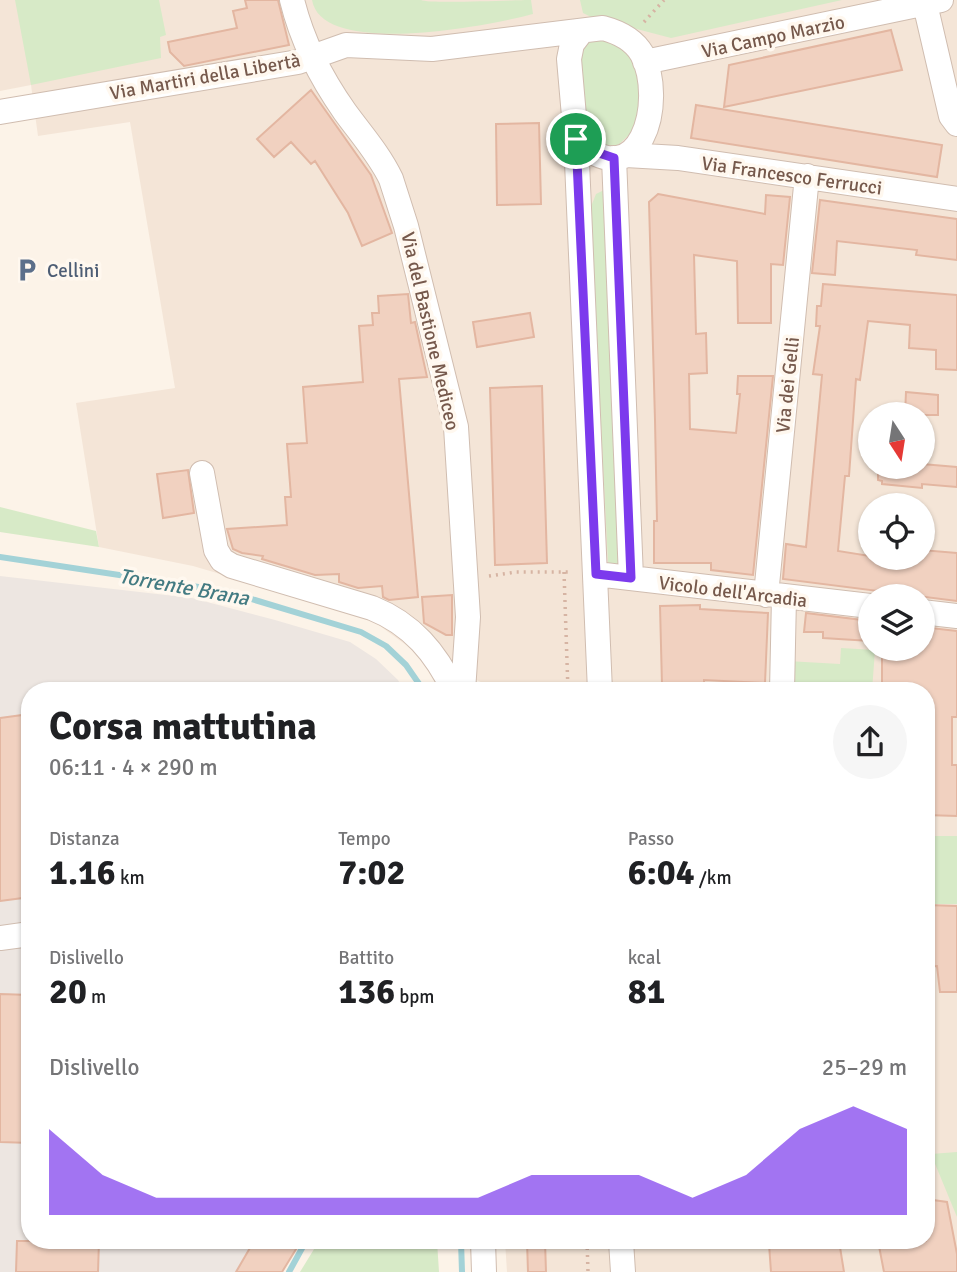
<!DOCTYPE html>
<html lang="it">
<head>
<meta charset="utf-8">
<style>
	:root { --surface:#fff; --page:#f6f6f6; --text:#202124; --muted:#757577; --accent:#7c3aed }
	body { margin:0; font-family:Signika,sans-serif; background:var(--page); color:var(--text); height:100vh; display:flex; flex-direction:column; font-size:26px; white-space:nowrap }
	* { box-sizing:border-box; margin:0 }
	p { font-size:23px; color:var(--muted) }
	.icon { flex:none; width:38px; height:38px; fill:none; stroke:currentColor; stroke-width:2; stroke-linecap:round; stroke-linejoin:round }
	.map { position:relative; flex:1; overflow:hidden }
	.details { position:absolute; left:21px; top:682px; width:914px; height:567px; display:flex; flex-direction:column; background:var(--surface); border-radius:28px; box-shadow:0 2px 5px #0004 }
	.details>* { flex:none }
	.needle { width:46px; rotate:168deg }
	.fabs { position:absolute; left:858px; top:402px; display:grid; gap:14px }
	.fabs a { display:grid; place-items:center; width:77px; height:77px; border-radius:50%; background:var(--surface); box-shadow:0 2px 5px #0004; font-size:35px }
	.pin { position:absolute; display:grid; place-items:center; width:60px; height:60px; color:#fff; margin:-30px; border:4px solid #fff; border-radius:50%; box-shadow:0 2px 7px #0007 }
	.round { display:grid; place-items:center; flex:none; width:74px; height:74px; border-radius:37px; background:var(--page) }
	.summary { display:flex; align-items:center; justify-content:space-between; height:119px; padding:0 28px }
	h1 { font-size:38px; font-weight:700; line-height:52px }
	.figures { display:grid; grid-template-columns:repeat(3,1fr); gap:10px; height:119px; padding:7px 28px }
	.figures div { display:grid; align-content:center }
	.figures b { font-size:35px; font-weight:700 }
	.figures small { font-size:19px; font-weight:400 }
	.figures p { font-size:19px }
	.chart { height:196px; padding:14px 28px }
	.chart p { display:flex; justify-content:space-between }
	.chart svg { width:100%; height:126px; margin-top:7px; fill:var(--accent); opacity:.7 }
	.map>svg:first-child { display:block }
</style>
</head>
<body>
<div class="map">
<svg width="957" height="1272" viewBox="0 0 957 1272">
	<rect width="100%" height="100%" fill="#fcf3e8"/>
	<path fill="#f4e5d7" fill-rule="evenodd" d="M0,0H957V1272H507L505,1241H926V691H486L485,684L413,650L369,618L193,566L99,547L76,403L175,388L130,122L38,136L31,85L0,91ZM870,415H922V467H870ZM870,506H922V558H870ZM870,597H922V649H870Z"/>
	<path fill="#ede6e1" d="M0,576L192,598L275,620L350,642L376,659L398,680L404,691H30V1241H301L281,1272H0Z"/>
	<path fill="#d7eac7" d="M15,0H159L166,35L160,37L161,58L31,85Z
		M312,0H421C429,4 515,0 531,0L533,14C493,25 322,59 312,0Z
		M580,0H842L671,38L591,17L583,13Z
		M605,36L633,58L642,92L634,130L616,147L598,149L585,128L581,60L586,39Z
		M606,189L624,573L611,567L608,562L590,209L596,194Z
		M0,507L96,531L99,547L0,532Z
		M841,648L875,650L872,691H836V686L807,684L806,691H787V661L840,664Z
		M926,836H957V904H926Z
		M957,1152V1217L931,1154Z
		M319,1241H437L439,1272H300Z"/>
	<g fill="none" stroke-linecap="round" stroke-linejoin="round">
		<path stroke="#a3d2d7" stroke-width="6" d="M0,557L225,591L361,632L386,646L406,665L424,691
			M461,1241L462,1272
			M289,1272L306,1241"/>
	</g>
	<path fill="#f1d1c0" stroke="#e3b6a1" stroke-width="2" d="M245,0H278L289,45L184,66L170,52L168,42L237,28L233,11L247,8Z
		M891,30L902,70L724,107L729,65Z
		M311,90L371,175L392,233L362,246L348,213L315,161L311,164L291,142L274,157L257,139Z
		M696,105L942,145L937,177L691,138Z
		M539,123L541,204L497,205L496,124Z
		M658,194L765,214L766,195L790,197L783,265L771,264V323H738L737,261L694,255L696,334L706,333L707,373L689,374L690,429L736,433L740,394H737L738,376H773L753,575L711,570V563H654V521H657L655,420L649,202Z
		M820,200L957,219V260L916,255L917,250L837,241L835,275L812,273Z
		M823,284L957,295V370L936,369V350L909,348L910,325L868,321L860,380L856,379L849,476H845L838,551L870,556V558H922V550L957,553V601L783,579L786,544L806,547L822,375L813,374L820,326H816L817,306H821Z
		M408,294L411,323L415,322L427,377L399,379L418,597L389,600L383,597L382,586L358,588L339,582V574L315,575L262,559L263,556L242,553L233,549L227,529L287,525L285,497H291L287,444L307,443L303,387L363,382L359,326L373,325L372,313H379L378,296Z
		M530,313L534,337L477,347L473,322Z
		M542,386L547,563L495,565L490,388Z
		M906,392L938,395V415H905Z
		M922,464L957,467V487L922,484V488L882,484V481L878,480V467H922Z
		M188,470L194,513L163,518L157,474Z
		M452,595V635H446L424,623L422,597Z
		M700,605V609L768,613L765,683L704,680V683L662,685L660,606Z
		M806,613L870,621V641L823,638V632H804Z
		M922,627L957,631V717H952V765H957V816L926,815V691H891V686H882V649H922Z
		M30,714V897L0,901V718Z
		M926,905L957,906V992H940L937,966L926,967Z
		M0,994L30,995V1143L0,1142Z
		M933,1200L947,1202L957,1254V1272H884L878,1241H926Z
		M17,1241H99L98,1272H16Z
		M254,1241H301L282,1272H236Z
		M527,1241H545L546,1272H528Z
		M805,1241H839L844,1272H771L769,1244Z"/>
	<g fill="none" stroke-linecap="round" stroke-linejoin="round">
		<g stroke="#d0bdb0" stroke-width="26">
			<path id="minor" d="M292,0C302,41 321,78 345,112C361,134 379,154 391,179L406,226L456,427L468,617L463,691
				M925,4L951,116L957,124
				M645,62L941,0
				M0,112L298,62L346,45L432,49L603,28C618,32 634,40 642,54C667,102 639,200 576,139L569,59L572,44L582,31
				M576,139L600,691
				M626,155L678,158L957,199
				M614,158L631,578
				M202,473L216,550L222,560L232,566L372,608C412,624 436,653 454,691
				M596,574L870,606
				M766,595L807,176
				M922,612L957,616
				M782,691L784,597
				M0,938L30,934
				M483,1241L484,1272
				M621,1241L623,1272"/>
		</g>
		<path stroke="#d6b4a3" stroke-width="3.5" stroke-dasharray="2 5" stroke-linecap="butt" d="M644,22L664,0
			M564,572L568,691
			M489,576L516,572H572
			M587,1241L588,1272"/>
		<use href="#minor" stroke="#fff" stroke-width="24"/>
	</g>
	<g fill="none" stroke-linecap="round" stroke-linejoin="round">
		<g stroke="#fff" stroke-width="14">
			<path id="route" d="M576,139L587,149L614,158L631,578L596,574Z"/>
		</g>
		<use href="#route" stroke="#7c3aed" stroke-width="9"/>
	</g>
	<defs>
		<g id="parking-bare" transform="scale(1.89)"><path d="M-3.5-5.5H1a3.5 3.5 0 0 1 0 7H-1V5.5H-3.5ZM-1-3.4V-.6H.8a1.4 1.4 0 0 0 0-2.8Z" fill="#5c6f8a" stroke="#fff8ef" stroke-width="2.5" paint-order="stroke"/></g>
	</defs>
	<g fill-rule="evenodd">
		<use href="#parking-bare" x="27" y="270"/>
	</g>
	<g text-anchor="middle" stroke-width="7" stroke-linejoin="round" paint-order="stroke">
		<g font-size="19" fill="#76594c" stroke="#fff8ef">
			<text transform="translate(773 36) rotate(-12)" y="7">Via Campo Marzio</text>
			<text transform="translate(205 76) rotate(-10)" y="7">Via Martiri della Libertà</text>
			<text transform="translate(792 175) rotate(8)" y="7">Via Francesco Ferrucci</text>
			<text transform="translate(431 331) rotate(77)" y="7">Via del Bastione Mediceo</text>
			<text transform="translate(787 385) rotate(-84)" y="7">Via dei Gelli</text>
			<text transform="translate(733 591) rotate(7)" y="7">Vicolo dell'Arcadia</text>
		</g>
		<g font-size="19" fill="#4e5e75" stroke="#fff8ef" text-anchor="start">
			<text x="47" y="277">Cellini</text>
		</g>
		<g font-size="21" font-style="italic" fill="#437b82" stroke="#fff8ef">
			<text transform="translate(184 587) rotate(10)" y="7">Torrente Brana</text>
		</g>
	</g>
</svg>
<div class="fabs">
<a><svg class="needle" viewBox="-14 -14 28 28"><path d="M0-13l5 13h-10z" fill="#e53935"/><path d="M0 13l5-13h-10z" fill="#757577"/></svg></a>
<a><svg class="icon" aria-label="locate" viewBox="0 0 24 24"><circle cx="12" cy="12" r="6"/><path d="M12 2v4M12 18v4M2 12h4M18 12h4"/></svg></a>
<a><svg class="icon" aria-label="layers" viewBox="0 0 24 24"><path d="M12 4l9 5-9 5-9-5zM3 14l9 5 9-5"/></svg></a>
</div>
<div class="pin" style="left:576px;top:139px;background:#1e9e55"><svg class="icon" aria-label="arrive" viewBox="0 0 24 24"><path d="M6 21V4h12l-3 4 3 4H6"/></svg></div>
<section class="details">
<div class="summary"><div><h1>Corsa mattutina</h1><p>06:11 · 4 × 290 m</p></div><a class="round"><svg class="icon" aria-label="share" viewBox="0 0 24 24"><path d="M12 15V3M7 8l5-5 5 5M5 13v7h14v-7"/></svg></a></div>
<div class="figures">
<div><p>Distanza</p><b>1.16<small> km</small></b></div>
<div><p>Tempo</p><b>7:02</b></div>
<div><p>Passo</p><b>6:04<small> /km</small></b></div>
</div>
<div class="figures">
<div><p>Dislivello</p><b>20<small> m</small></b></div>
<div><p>Battito</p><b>136<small> bpm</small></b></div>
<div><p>kcal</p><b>81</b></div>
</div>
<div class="chart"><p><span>Dislivello</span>25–29 m</p>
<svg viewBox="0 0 160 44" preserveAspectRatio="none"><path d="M0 44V14L10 30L20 38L30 38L40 38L50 38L60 38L70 38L80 38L90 30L100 30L110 30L120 38L130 30L140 14L150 6L160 14V44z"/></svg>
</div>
</section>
</div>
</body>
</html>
